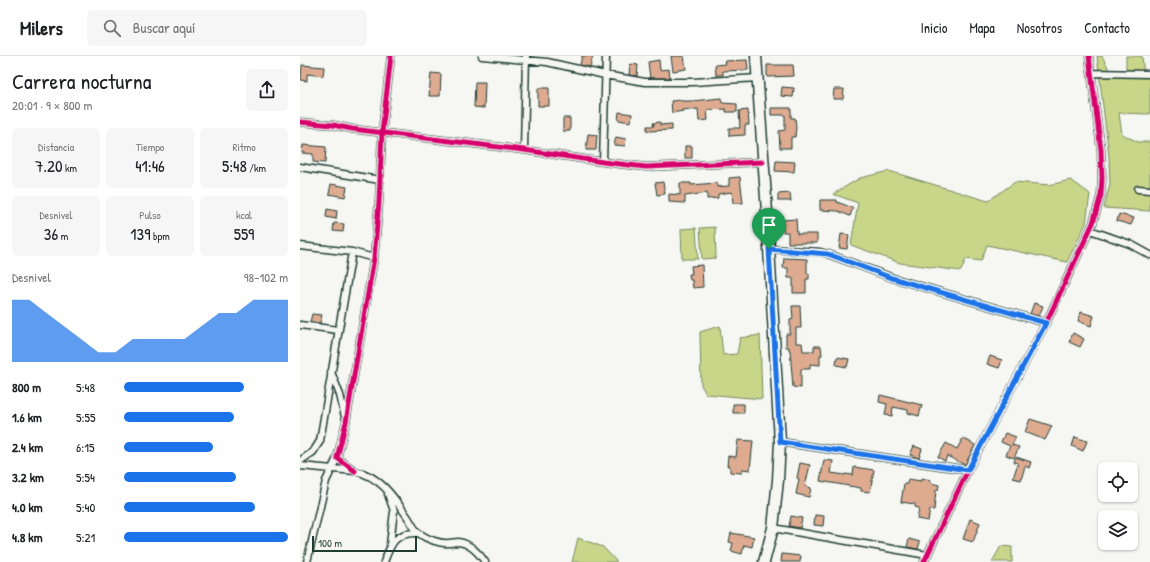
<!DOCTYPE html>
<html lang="es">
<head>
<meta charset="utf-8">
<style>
	:root { --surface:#fff; --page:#f6f6f6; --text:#202124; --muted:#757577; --line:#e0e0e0; --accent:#1a73e8 }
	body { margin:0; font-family:"Patrick Hand",sans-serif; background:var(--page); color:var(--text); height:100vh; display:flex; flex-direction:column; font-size:15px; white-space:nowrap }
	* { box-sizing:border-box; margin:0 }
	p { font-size:13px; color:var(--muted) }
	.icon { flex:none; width:22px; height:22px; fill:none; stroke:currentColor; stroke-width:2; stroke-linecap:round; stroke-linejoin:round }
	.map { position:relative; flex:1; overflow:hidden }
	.drawer { display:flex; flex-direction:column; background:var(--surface); width:300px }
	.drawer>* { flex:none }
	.tools { position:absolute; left:798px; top:406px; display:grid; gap:8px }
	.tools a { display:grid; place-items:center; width:40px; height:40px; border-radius:6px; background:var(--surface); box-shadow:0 1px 3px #0004; font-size:20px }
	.scale { position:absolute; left:12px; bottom:10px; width:105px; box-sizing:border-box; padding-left:4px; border:2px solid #1f3d34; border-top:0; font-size:11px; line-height:14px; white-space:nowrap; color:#1f3d34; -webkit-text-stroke:3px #f6f6f2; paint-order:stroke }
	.pin { position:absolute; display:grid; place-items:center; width:34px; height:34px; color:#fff; margin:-41px -17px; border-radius:50% 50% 50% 0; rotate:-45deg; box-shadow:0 0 4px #0007 }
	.pin .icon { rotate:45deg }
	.round { display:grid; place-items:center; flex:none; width:42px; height:42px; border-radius:6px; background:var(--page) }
	.overview { display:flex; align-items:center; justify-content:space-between; height:68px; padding:0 12px }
	h1 { font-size:22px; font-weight:600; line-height:30px }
	.metrics { display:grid; grid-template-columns:repeat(3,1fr); gap:6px; height:68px; padding:4px 12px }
	.metrics div { display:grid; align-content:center; border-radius:6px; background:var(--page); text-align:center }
	.metrics b { font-size:17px; font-weight:600 }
	.metrics small { font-size:11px; font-weight:400 }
	.metrics p { font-size:11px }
	.chart { height:112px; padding:8px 12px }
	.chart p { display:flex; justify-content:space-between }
	.chart svg { width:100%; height:72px; margin-top:4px; fill:var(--accent); opacity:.7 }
	ul { padding:0 12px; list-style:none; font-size:13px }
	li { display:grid; grid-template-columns:64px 48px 1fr; align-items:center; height:30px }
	li i { height:10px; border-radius:5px; background:var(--accent) }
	header { display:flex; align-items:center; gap:24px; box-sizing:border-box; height:56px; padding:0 20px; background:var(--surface); border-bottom:1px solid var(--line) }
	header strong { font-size:19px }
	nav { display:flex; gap:22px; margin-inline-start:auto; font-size:14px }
	.search { width:280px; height:36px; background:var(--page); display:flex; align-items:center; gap:10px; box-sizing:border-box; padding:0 14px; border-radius:6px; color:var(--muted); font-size:15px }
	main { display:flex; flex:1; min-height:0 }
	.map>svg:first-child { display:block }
</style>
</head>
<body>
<header>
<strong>Milers</strong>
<div class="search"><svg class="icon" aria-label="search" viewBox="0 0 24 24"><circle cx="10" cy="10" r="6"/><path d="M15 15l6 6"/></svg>Buscar aquí</div>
<nav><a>Inicio</a><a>Mapa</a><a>Nosotros</a><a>Contacto</a></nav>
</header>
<main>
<section class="drawer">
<div class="overview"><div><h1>Carrera nocturna</h1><p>20:01 · 9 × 800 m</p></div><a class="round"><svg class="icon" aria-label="share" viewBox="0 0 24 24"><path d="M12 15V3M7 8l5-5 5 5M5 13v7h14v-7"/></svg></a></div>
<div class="metrics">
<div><p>Distancia</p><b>7.20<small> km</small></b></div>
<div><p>Tiempo</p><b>41:46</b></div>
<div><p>Ritmo</p><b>5:48<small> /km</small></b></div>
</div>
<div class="metrics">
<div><p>Desnivel</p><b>36<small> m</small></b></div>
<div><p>Pulso</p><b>139<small> bpm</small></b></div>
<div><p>kcal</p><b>559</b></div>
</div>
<div class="chart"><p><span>Desnivel</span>98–102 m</p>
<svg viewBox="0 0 160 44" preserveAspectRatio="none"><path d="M0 44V6L10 6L20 14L30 22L40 30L50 38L60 38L70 30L80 30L90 30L100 30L110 22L120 14L130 14L140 6L150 6L160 6V44z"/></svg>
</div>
<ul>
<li><b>800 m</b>5:48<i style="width:73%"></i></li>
<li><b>1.6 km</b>5:55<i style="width:67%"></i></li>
<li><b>2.4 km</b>6:15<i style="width:54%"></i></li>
<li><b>3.2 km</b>5:54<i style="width:68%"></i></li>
<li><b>4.0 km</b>5:40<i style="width:80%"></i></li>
<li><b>4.8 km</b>5:21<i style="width:100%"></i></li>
</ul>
</section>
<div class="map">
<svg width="850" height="506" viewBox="0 0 850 506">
	<rect width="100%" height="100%" fill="#f6f6f2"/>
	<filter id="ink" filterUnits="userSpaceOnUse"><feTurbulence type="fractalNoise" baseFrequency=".025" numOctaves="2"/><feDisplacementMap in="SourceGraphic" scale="8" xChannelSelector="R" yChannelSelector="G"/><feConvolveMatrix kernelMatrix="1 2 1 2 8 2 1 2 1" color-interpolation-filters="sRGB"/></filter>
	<g filter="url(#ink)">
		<path fill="#c9d689" stroke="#748a5e" d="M797,0H802L812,19L826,17V0H842L844,19L850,21V58L819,57L822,78L838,86H850V155L804,152L810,128L809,100Z
			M589,115L688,145L715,126L749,129L771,124L790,138L786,167L767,206L687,189L681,205L666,203L661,215L600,207L551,189L558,147L533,138L560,122Z
			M415,171L416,202L402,203L400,172Z
			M396,172L398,203H382L381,173Z
			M420,270L423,299L437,298L440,282L460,279L462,343L406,338L401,329L400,276Z
			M278,482L303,491L317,506H272Z
			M701,490L712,491V506H692Z"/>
		<path fill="#deab91" stroke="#1f3d34" d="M282,0H293L290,11L280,9Z
			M371,0H384L386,13L373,15Z
			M359,4L360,14L369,13L370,22H350L348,6Z
			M447,4L448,14L423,15V19H416L415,9L426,8L425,5Z
			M330,8L338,9L337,20L329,19Z
			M2,9L24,11L23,20L7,18V25L1,24Z
			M467,9H493L494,20L467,21Z
			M131,17L141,18L140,40H129Z
			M175,26H185L184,52L174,51Z
			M482,31L494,32L493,41L481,40Z
			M238,32H249V50H238Z
			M534,33H544L543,43H533Z
			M421,42L422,47L437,48V56H426V53L407,54L408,64L399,65L398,53L382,54L383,55L372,57L371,45L381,44V45H392Z
			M471,52H491V62H495L496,71L495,81H491V92H480L479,75L485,74V59H471Z
			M448,54L449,69H445V79L429,80V72H440L439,55Z
			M319,56L332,58L331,66L318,64Z
			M263,62H270V75H263Z
			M360,66V69L372,68V74L347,75V70H354L353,67Z
			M288,78L297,79L296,94H286Z
			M316,81L326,83L325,90L314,89Z
			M3,89L26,91L25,107L13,106V98L2,97Z
			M385,90H392V102H385Z
			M476,105L495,106L494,116L475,115Z
			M440,121L443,147H433L432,136L418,138V142L407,143V137L385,140V147L369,146V138L380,139V127H391V129L417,127V131L429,130V122Z
			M363,126L365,138L357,139L355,127Z
			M31,128L47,131L45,141L29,138Z
			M490,137L491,145H478V138Z
			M520,144H537V146L553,152L550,160L538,155L520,154Z
			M27,153L37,155L36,163L26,161Z
			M819,158L834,162L831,169L817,165Z
			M496,163L497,178H517V187H488V176H483V164Z
			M34,167L44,168L43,176L33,175Z
			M541,178L549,179L547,193L539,192Z
			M484,202L507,203V217L509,218V223H506V237H493V222H488V212H483Z
			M402,209L403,231L393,232L392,224H390L389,218H392L391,210Z
			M734,247L743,250L739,260L730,258Z
			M492,250H500L501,272H496V287H502L503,295H514V290H521L522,299H520V309L510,308V313H501V332L493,331L490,294H489V291H486V278H490V264L493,263Z
			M781,256L794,260L791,270L778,265Z
			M12,258L22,259L20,267L10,266Z
			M773,277L784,283L780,291L769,286Z
			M690,300L702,304L699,312L687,308Z
			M537,301L549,303L547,311L536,309Z
			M580,339L622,349L619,360L608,357V354L593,351L592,360L585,359L587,348L579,346Z
			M433,348H444V357H433Z
			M730,363L752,370L745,384L725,376Z
			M705,377L716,381L712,389L719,391L714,402L706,399L710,390L701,386Z
			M775,381L787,385L783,395L772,390Z
			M663,382L675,389L665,409L647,400L645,405L638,401L646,387L657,393Z
			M438,384L453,385L450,414L442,413V417L430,416V410H427L428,400L436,401Z
			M614,390L622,393L619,402L610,399Z
			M716,401L731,406L729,412L725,410L721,424L713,422L718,407L714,406Z
			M524,404L533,405L531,417L545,419V418L553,419L554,411L574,414L570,436L561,435V432L520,425Z
			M500,407L510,409L505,430L511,432L509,441L496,438L499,423L497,422Z
			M621,422L631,424V427L639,429L638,434H636L634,454L630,453L628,465L617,463L619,452L615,451V448L601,446L604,428H607L608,423L621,425Z
			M515,459L524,460L523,470L514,469Z
			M491,460L502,462L500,472L489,470Z
			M670,463L680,467L673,486L663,483Z
			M431,477L454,481L452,491L444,489L442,498L431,495L433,487L429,486Z
			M609,483L620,486L618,493L607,491Z
			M482,498L501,500L500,506H481Z"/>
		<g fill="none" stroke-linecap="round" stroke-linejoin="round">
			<g stroke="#1f3d34" stroke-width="9">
				<path id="street" d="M182,0L247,6L305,19L345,26H393L458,22
					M791,17L850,18
					M0,66L33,69L52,73L224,94L303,106L346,111L463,106
					M224,94L226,0
					M303,106L306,0
					M0,111L80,124
					M838,133L850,134
					M790,174L830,188L850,199
					M0,190L52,196L74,202
					M469,193L520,196L528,198L593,222L746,267
					M0,269L38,274
					M31,316L40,339L45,361
					M480,386L668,414
					M0,405L13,396L20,385L52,196
					M0,410L55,415C81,420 95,443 109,463C112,468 115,475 120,478C127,483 140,488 149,487C152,487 155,486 158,486C169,487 179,497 185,506
					M55,415L37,402L46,366L74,202L79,146L82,76L91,0
					M88,438L94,455L90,488
					M473,472L627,499
					M7,506L26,425L37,402
					M84,506C91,487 95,476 118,477
					M624,506L668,414L746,267L793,167L801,139L802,122L801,94L789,0"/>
			</g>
			<g stroke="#1f3d34" stroke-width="13">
				<path id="primary" d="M456,0L467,156L480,386L478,424L473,472L464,506"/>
			</g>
			<use href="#street" stroke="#f6f6f2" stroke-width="6"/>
			<use href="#primary" stroke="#f6f6f2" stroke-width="10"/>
			<g stroke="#f6f6f2" stroke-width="8">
				<path id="cycleway" d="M0,66L33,69L52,73L224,94L303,106L346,111L463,106
					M55,415L37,402L46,366L74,202L79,146L82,76L91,0
					M624,506L668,414L746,267L793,167L801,139L802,122L801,94L789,0"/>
			</g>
			<use href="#cycleway" stroke="#d6006c" stroke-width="5"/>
		</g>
	</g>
	<g fill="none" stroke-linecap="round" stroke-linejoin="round" filter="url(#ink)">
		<g stroke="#fff" stroke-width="8">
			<path id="route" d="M469,193L528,198L592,222L746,267L668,414L480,386Z"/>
		</g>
		<use href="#route" stroke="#1a73e8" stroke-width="5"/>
	</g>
</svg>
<div class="tools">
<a><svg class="icon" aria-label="locate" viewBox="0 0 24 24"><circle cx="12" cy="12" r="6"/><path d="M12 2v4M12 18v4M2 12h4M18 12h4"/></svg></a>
<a><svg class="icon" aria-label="layers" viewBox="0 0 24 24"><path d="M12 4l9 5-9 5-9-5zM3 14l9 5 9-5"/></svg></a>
</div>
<div class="scale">100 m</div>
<div class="pin" style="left:469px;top:193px;background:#1e9e55"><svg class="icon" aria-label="arrive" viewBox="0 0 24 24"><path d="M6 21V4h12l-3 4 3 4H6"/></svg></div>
</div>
</main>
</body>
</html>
